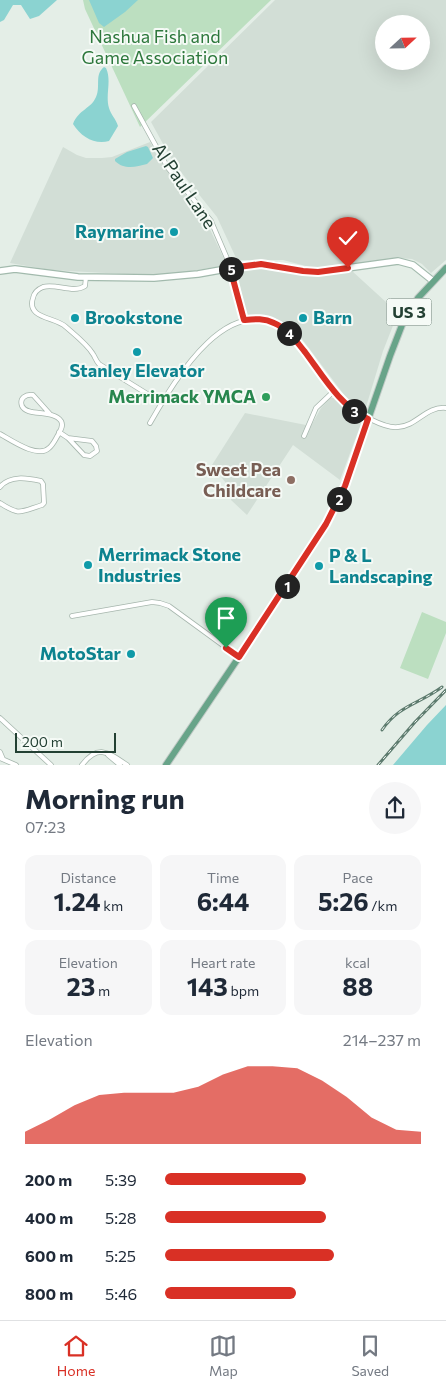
<!DOCTYPE html>
<html lang="en">
<head>
<meta charset="utf-8">
<style>
	:root { --surface:#fff; --page:#f6f6f7; --text:#1f2937; --muted:#747a83; --line:#e0e1e3; --accent:#d93025 }
	body { margin:0; font-family:Commissioner,sans-serif; background:var(--page); color:var(--text); height:100vh; display:flex; flex-direction:column; font-size:19px; white-space:nowrap }
	* { box-sizing:border-box; margin:0 }
	p { font-size:16px; color:var(--muted) }
	.icon { flex:none; width:28px; height:28px; fill:none; stroke:currentColor; stroke-width:2; stroke-linecap:round; stroke-linejoin:round }
	.map { position:relative; height:765px; overflow:hidden }
	.drawer { display:flex; flex-direction:column; background:var(--surface); flex:1 }
	.drawer>* { flex:none }
	.needle { width:32px; rotate:68deg }
	.controls { position:absolute; left:375px; top:15px; display:grid; gap:10px }
	.controls a { display:grid; place-items:center; width:55px; height:55px; border-radius:50%; background:var(--surface); box-shadow:0 5px 20px #0002; font-size:25px }
	.scale { position:absolute; left:15px; bottom:12px; width:101px; box-sizing:border-box; padding-left:5px; border:2px solid #234033; border-top:0; font-size:14px; line-height:18px; white-space:nowrap; color:#234033; -webkit-text-stroke:4px #f5faf6; paint-order:stroke }
	.pin { position:absolute; display:grid; place-items:center; width:42px; height:42px; color:#fff; margin:-51px -21px; border-radius:50% 50% 50% 0; rotate:-45deg; box-shadow:0 0 5px #0007 }
	.pin .icon { rotate:45deg }
	.km { position:absolute; width:25px; height:25px; margin:-12px; border-radius:50%; background:#222; color:#fff; font-size:14px; line-height:25px; text-align:center }
	.round { display:grid; place-items:center; flex:none; width:52px; height:52px; border-radius:26px; background:var(--page) }
	.headline { display:flex; align-items:center; justify-content:space-between; height:85px; padding:0 25px }
	h1 { font-size:28px; font-weight:700; line-height:38px }
	.stats { display:grid; grid-template-columns:repeat(3,1fr); gap:8px; height:85px; padding:5px 25px }
	.stats div { display:grid; align-content:center; border-radius:12px; background:var(--page); text-align:center }
	.stats b { font-size:25px; font-weight:700 }
	.stats small { font-size:14px; font-weight:400 }
	.stats p { font-size:14px }
	.chart { height:140px; padding:10px 25px }
	.chart p { display:flex; justify-content:space-between }
	.chart svg { width:100%; height:90px; margin-top:5px; fill:var(--accent); opacity:.7 }
	ul { padding:0 25px; list-style:none; font-size:16px }
	li { display:grid; grid-template-columns:80px 60px 1fr; align-items:center; height:38px }
	li i { height:12px; border-radius:6px; background:var(--accent) }
	.dock { display:flex; justify-content:space-around; align-items:center; height:70px; border-top:1px solid var(--line); background:var(--surface); font-size:14px; color:var(--muted) }
	.dock a { display:grid; justify-items:center; gap:2px }
	.dock .selected { color:var(--accent) }
	.map>svg:first-child { display:block }
</style>
</head>
<body>
<div class="map">
<svg width="446" height="765" viewBox="0 0 446 765">
	<rect width="100%" height="100%" fill="#e4eee7"/>
	<path fill="#d2ded6" fill-rule="evenodd" d="M275,0H446V260L431,273L422,264L412,259L398,258L317,269L283,260H237L217,217L173,162L151,122ZM384,24H421V61H384Z
		M150,142L166,170L205,219L227,265L167,275H143L50,270L10,263L63,147L77,155L86,158H102L112,157Z
		M263,267L276,268L294,274L312,276L352,271L398,313L383,351L366,407L363,411L358,409L348,400L299,335L287,325L276,319L263,316L246,315L237,270Z
		M330,398H335L347,412L362,421L340,480L293,445L247,515L231,500L229,487L212,465L245,413L311,426L321,408Z"/>
	<path fill="#bcdfc0" d="M83,0H271L140,127L85,9Z
		M422,612L446,622V633L428,679L400,668Z"/>
	<path fill="#8bd3d1" d="M0,0H57L39,16L30,19L21,5H13L4,20L0,22Z
		M89,0H138L125,12L104,27L99,23Z
		M104,67L106,68C112,81 105,95 109,108C111,115 116,119 118,126L109,141C95,145 81,137 73,124C79,109 91,109 96,97C101,86 94,75 104,67Z
		M146,146L148,147L153,158L147,164C136,167 124,170 115,161V159L127,152Z
		M446,705V765H393L427,725Z"/>
	<g fill="none" stroke-linecap="round" stroke-linejoin="round">
		<g stroke="#a6b6ad" stroke-width="5.5">
			<path id="street" d="M134,106L168,168L211,221L229,263L244,320
				M86,277L85,286C73,294 56,283 43,287C38,289 34,293 33,298C26,319 56,317 66,327C75,335 87,344 93,354C95,357 96,361 99,364L162,403
				M150,423C175,380 230,284 289,333C316,363 334,403 372,420C380,424 389,428 398,427C417,426 426,406 446,408
				M59,432L68,438L92,441L96,446L97,451L90,456L84,455L68,438
				M0,434C11,440 38,459 49,448C53,445 55,440 58,435C60,431 64,426 61,421C53,409 27,417 22,406C19,398 26,394 33,395L50,414
				M304,436L316,408L334,391
				M0,487C10,475 27,478 41,481L43,484L44,503L42,505C20,512 20,516 0,503
				M72,616L152,602L160,603L169,606L239,657
				M0,718L51,765
				M0,752L3,759
				M108,755L120,765
				M0,758L16,765
				M82,765C98,744 108,752 127,765"/>
		</g>
		<g stroke="#a2baad" stroke-width="8">
			<path id="secondary" d="M0,271L15,269L78,277L154,278L198,274L254,264L273,265L295,270L318,272L398,261L413,265L433,281"/>
		</g>
		<g stroke="#c1cac6" stroke-width="8">
			<path id="primary" d="M166,765L264,620L326,525L345,486L390,356L402,325L418,298L446,268"/>
		</g>
		<use href="#street" stroke="#fff" stroke-width="4"/>
		<use href="#secondary" stroke="#fff" stroke-width="5.5"/>
		<use href="#primary" stroke="#68a489" stroke-width="6"/>
		<g stroke="#5d7b6e" stroke-width="3">
			<path id="rail" d="M382,730C399,705 419,704 442,687
				M378,765L415,722L446,690"/>
		</g>
		<use href="#rail" stroke="#f5faf6" stroke-width="1" stroke-dasharray="4" stroke-linecap="butt"/>
	</g>
	<g fill="none" stroke-linecap="round" stroke-linejoin="round">
		<g stroke="#fff" stroke-width="10">
			<path id="route" d="M226,648L239,657L326,524L345,486L368,419C340,406 323,376 305,352C296,341 288,329 274,323C264,318 255,319 244,320L230,268L261,264L303,271L318,272L348,268"/>
		</g>
		<use href="#route" stroke="#d93025" stroke-width="6"/>
	</g>
	<g fill="#0f9aa8" stroke="#f5faf6" stroke-width="2">
		<circle cx="174" cy="232" r="5"/>
		<circle cx="75" cy="318" r="5"/>
		<circle cx="303" cy="318" r="5"/>
		<circle cx="137" cy="352" r="5"/>
		<circle cx="88" cy="565" r="5"/>
		<circle cx="319" cy="566" r="5"/>
		<circle cx="131" cy="654" r="5"/>
	</g>
	<circle fill="#2e9e5b" stroke="#f5faf6" stroke-width="2" cx="266" cy="397" r="5"/>
	<circle fill="#8d6e63" stroke="#f5faf6" stroke-width="2" cx="291" cy="480" r="5"/>
	<g text-anchor="middle" stroke-width="4" stroke-linejoin="round" paint-order="stroke">
		<rect fill="#f5faf6" stroke="#62786e" stroke-width="1" x="386.5" y="298.5" width="45" height="27" rx="4"/>
		<g font-size="16" font-weight="bold" fill="#234033">
			<text x="409" y="318">US 3</text>
		</g>
		<g font-size="18" fill="#2c773b" stroke="#f5faf6">
			<text x="155" y="43">Nashua Fish and<tspan x="155" dy="21">Game Association</tspan></text>
		</g>
		<g font-size="18" fill="#234033" stroke="#f5faf6">
			<text transform="translate(184 186) rotate(56)" y="6">Al Paul Lane</text>
		</g>
		<g font-size="18" font-weight="bold" fill="#0d838f" stroke="#f5faf6" text-anchor="start">
			<text x="164" y="238" text-anchor="end">Raymarine</text>
			<text x="85" y="324">Brookstone</text>
			<text x="313" y="324">Barn</text>
			<text x="137" y="377" text-anchor="middle">Stanley Elevator</text>
			<text x="98" y="561">Merrimack Stone<tspan x="98" dy="21">Industries</tspan></text>
			<text x="329" y="562">P &amp; L<tspan x="329" dy="21">Landscaping</tspan></text>
			<text x="121" y="660" text-anchor="end">MotoStar</text>
		</g>
		<g font-size="18" font-weight="bold" fill="#27864d" stroke="#f5faf6" text-anchor="end">
			<text x="256" y="403">Merrimack YMCA</text>
		</g>
		<g font-size="18" font-weight="bold" fill="#785e54" stroke="#f5faf6" text-anchor="end">
			<text x="281" y="476">Sweet Pea<tspan x="281" dy="21">Childcare</tspan></text>
		</g>
	</g>
</svg>
<div class="controls">
<a><svg class="needle" viewBox="-14 -14 28 28"><path d="M0-13l5 13h-10z" fill="#e53935"/><path d="M0 13l5-13h-10z" fill="#747a83"/></svg></a>
</div>
<div class="scale">200 m</div>
<div class="pin" style="left:226px;top:648px;background:#1e9e55"><svg class="icon" aria-label="arrive" viewBox="0 0 24 24"><path d="M6 21V4h12l-3 4 3 4H6"/></svg></div>
<div class="pin" style="left:348px;top:268px;background:#d93025"><svg class="icon" aria-label="check" viewBox="0 0 24 24"><path d="M5 12l5 5 9-10"/></svg></div>
<b class="km" style="left:287px;top:586px">1</b>
<b class="km" style="left:339px;top:499px">2</b>
<b class="km" style="left:354px;top:411px">3</b>
<b class="km" style="left:289px;top:333px">4</b>
<b class="km" style="left:231px;top:269px">5</b>
</div>
<section class="drawer">
<div class="headline"><div><h1>Morning run</h1><p>07:23</p></div><a class="round"><svg class="icon" aria-label="share" viewBox="0 0 24 24"><path d="M12 15V3M7 8l5-5 5 5M5 13v7h14v-7"/></svg></a></div>
<div class="stats">
<div><p>Distance</p><b>1.24<small> km</small></b></div>
<div><p>Time</p><b>6:44</b></div>
<div><p>Pace</p><b>5:26<small> /km</small></b></div>
</div>
<div class="stats">
<div><p>Elevation</p><b>23<small> m</small></b></div>
<div><p>Heart rate</p><b>143<small> bpm</small></b></div>
<div><p>kcal</p><b>88</b></div>
</div>
<div class="chart"><p><span>Elevation</span>214–237 m</p>
<svg viewBox="0 0 160 44" preserveAspectRatio="none"><path d="M0 44V38L10 32L20 25L30 20L40 19L50 19L60 19L70 16L80 10L90 6L100 6L110 7L120 13L130 21L140 31L150 37L160 38V44z"/></svg>
</div>
<ul>
<li><b>200 m</b>5:39<i style="width:55%"></i></li>
<li><b>400 m</b>5:28<i style="width:63%"></i></li>
<li><b>600 m</b>5:25<i style="width:66%"></i></li>
<li><b>800 m</b>5:46<i style="width:51%"></i></li>
</ul>
</section>
<nav class="dock">
<a class="selected"><svg class="icon" aria-label="home" viewBox="0 0 24 24"><path d="M3 11l9-7 9 7M6 9v11h12V9"/></svg>Home</a>
<a><svg class="icon" aria-label="map" viewBox="0 0 24 24"><path d="M3 6l6-2 6 2 6-2v14l-6 2-6-2-6 2zM9 4v14M15 6v14"/></svg>Map</a>
<a><svg class="icon" aria-label="saved" viewBox="0 0 24 24"><path d="M7 4h10v16l-5-4-5 4z"/></svg>Saved</a>
</nav>
</body>
</html>
